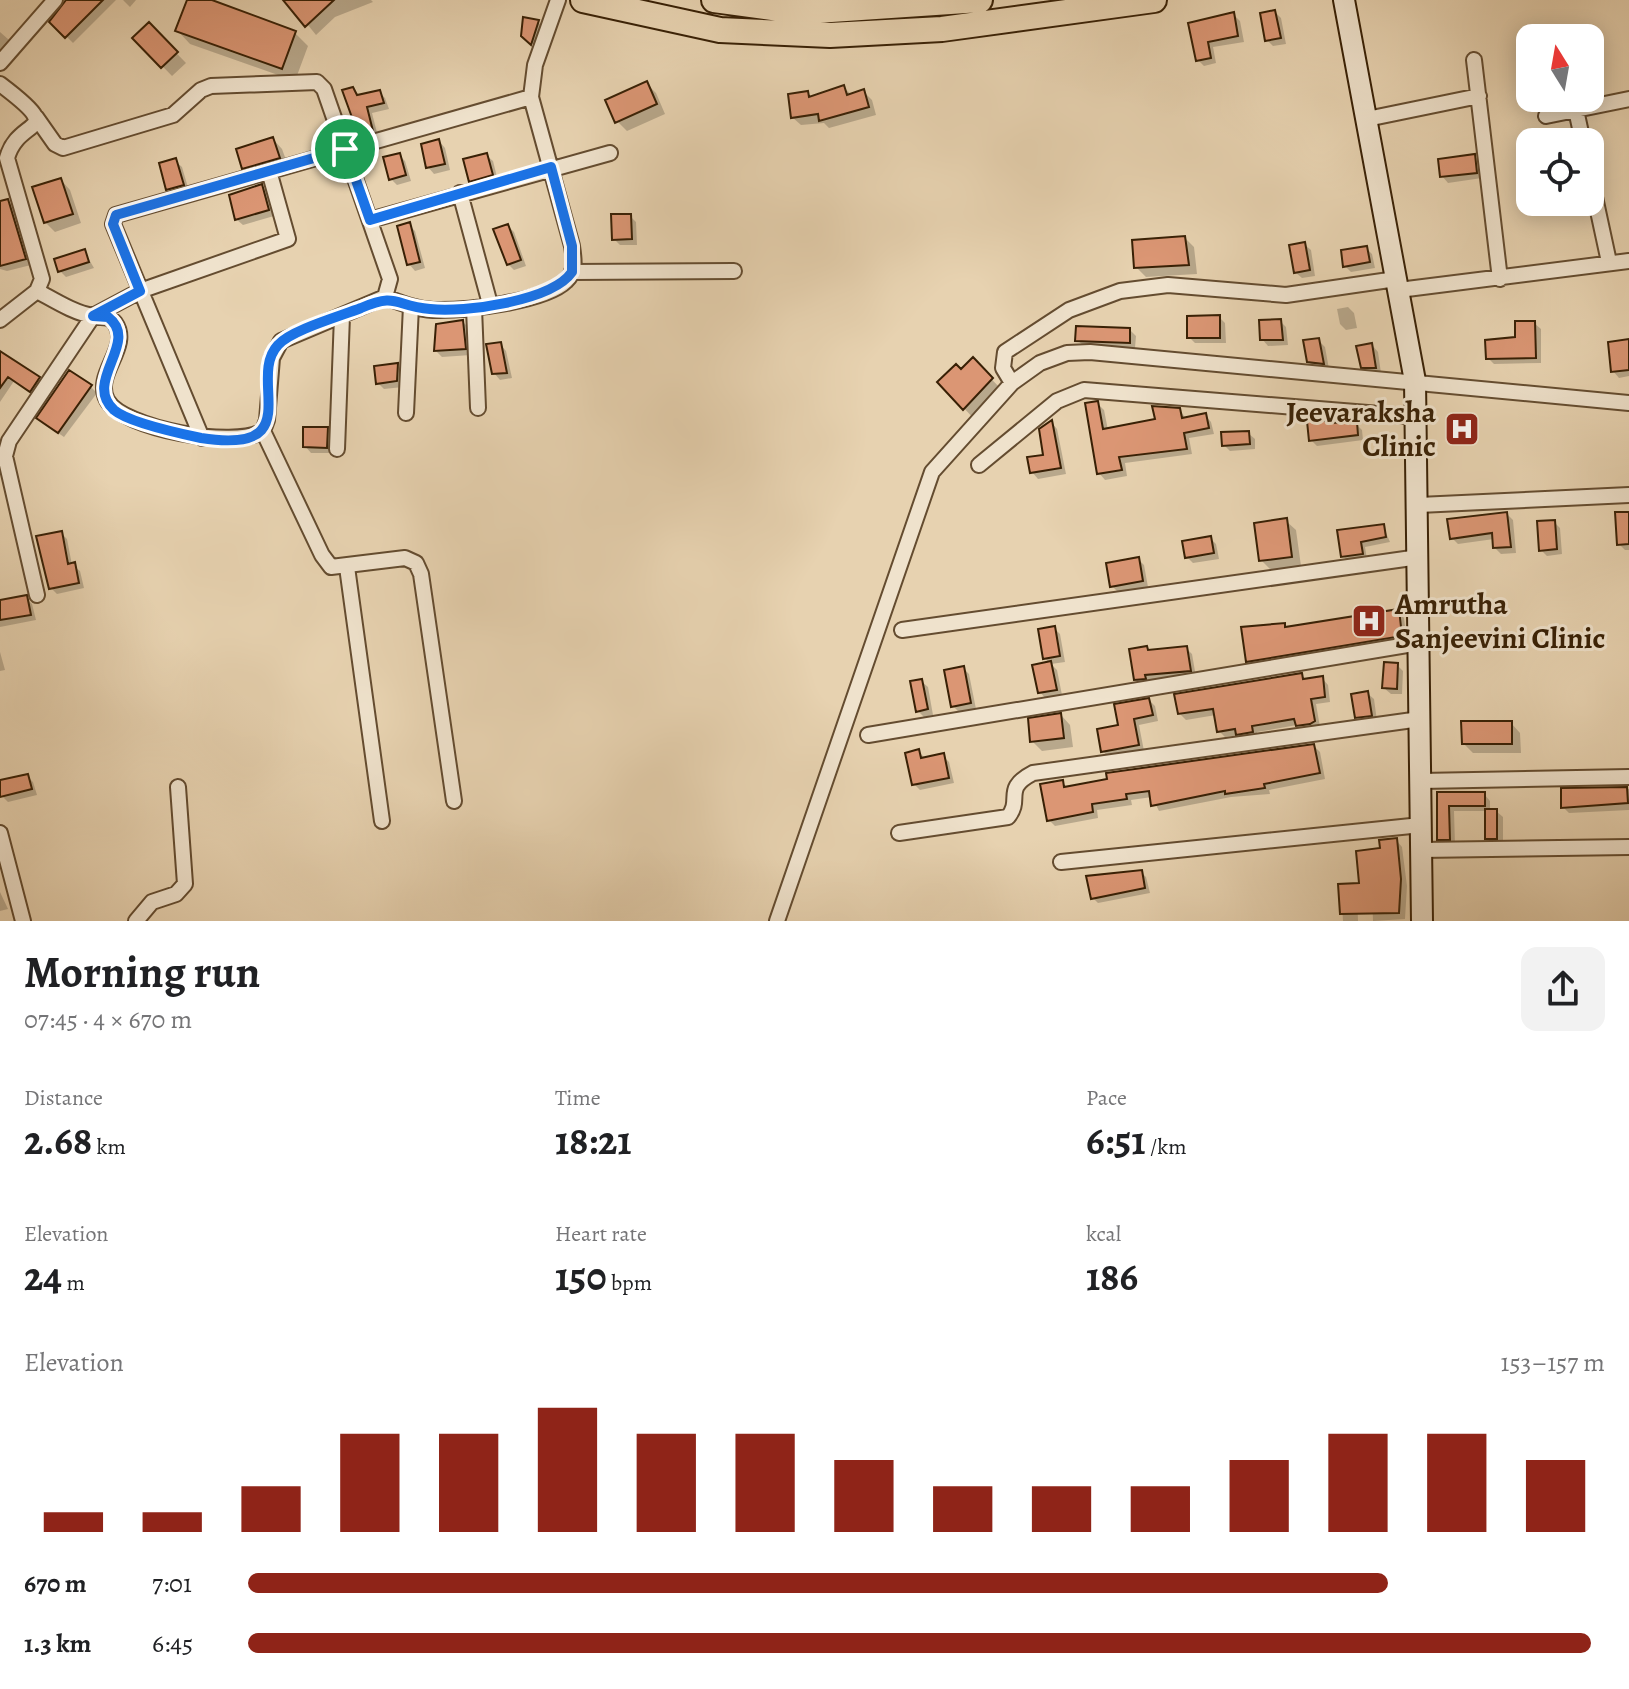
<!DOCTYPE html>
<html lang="en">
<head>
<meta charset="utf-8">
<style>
	:root { --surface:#fff; --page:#f2f2f2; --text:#202124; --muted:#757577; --accent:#8f2418 }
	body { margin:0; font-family:Alegreya,serif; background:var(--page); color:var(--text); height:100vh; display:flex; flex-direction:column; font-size:30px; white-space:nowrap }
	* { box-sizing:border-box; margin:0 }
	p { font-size:26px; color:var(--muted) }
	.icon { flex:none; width:44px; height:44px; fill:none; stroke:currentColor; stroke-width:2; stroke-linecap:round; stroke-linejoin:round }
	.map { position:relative; height:921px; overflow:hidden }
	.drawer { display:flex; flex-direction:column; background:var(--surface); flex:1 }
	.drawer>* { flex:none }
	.needle { width:52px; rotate:349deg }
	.buttons { position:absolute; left:1516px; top:24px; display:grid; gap:16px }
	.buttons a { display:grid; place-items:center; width:88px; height:88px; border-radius:16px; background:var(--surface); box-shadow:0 4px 20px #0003; font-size:40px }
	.pin { position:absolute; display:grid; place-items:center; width:68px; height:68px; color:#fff; margin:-34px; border:4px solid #fff; border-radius:50%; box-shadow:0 2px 8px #0007 }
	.round { display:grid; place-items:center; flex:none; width:84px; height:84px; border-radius:16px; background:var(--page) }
	.head { display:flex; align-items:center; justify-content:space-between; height:136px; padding:0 24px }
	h1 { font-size:44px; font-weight:700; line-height:60px }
	.stats { display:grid; grid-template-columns:repeat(3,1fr); gap:12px; height:136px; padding:8px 24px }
	.stats div { display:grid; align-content:center }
	.stats b { font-size:40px; font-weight:700 }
	.stats small { font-size:22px; font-weight:400 }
	.stats p { font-size:22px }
	.chart { height:224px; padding:16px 24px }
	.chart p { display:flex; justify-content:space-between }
	.chart svg { width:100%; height:144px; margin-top:8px; stroke:var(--accent); stroke-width:6 }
	ul { padding:0 24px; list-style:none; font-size:26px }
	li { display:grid; grid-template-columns:128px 96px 1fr; align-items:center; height:60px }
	li i { height:20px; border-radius:10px; background:var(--accent) }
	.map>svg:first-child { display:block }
</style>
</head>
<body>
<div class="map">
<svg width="1629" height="921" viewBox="0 0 1629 921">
	<rect width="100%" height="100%" fill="#e7d2b0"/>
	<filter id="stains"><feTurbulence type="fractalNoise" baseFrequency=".0025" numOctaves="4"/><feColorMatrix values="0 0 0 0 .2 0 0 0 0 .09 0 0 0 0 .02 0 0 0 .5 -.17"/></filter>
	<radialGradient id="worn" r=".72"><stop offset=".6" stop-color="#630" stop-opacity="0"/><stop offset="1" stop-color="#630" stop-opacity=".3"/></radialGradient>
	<path fill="#0003" d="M69,0H116L73,43L52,22Z
		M123,0H136L130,7Z
		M189,0H207L295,33L308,46L295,81L190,44L177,30Z
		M288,0H371L373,2L335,17L316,35Z
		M1275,12L1281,18L1286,44L1273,46L1267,40Z
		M1234,15L1240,21L1244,42L1213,47L1216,63L1204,66L1198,60L1190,24Z
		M538,22L544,28L538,49L523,35Z
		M149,25L186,63L172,76L135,38Z
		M0,32L17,47L0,56Z
		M646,83L656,93L665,114L627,131L617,121Z
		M843,87L852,95L863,91L872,100L876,115L829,128L824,123L801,125L792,117L808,93L813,98Z
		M352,89L360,97L379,92L385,98L389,109L372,113L378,137L361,142L355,136Z
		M273,139L282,149L289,168L254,177L244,168Z
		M439,141L445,148L450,170L434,174L428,167Z
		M399,155L405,161L411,181L397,185L391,179Z
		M486,155L493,161L498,181L477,187L471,181Z
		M1474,156L1481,162L1482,178L1448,183L1442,176Z
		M175,161L182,167L189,191L174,195L168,189Z
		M61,180L70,190L81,223L55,232L45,222Z
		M262,186L268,192L274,216L243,225L236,219Z
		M8,201L14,207L31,265L7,271L0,269V203Z
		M630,216L636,222L637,245H620L614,239Z
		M409,225L415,231L425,268L415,271L409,264Z
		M508,226L514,232L526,266L514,270L508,264Z
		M1185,238L1194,247L1197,274L1146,277L1136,267Z
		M1304,244L1311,250L1315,276L1302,278L1295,272Z
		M1366,248L1372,254L1375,268L1351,272L1345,266Z
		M84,251L94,268L66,277L60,271Z
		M1348,307L1354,313L1357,328L1346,330L1340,324L1337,309Z
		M1219,317L1225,323L1226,343H1195L1189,337Z
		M1280,321L1286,327L1288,345L1268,346L1262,339Z
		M463,322L469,328L471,355L442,357L436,351Z
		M1534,323L1541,329V363L1494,364L1488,358Z
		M1130,330L1136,336L1135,348L1084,346L1077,340Z
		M1318,340L1325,347L1329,369L1315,368L1309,362Z
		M1629,341V376L1619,378L1613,371Z
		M500,344L506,351L512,378L500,380L494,373Z
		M1372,345L1378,352L1381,373H1369L1363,367Z
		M0,353L44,385L37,397L14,381L0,402Z
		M973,360L1001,389L974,419L940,382Z
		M398,366L404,372L403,387L384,389L378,383Z
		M91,387L97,393L64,437L45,424Z
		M1097,403L1104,410L1108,430L1157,421L1180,410L1186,419L1205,415L1211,422L1214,434L1189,438L1192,454L1125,463L1127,476L1105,480L1099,473Z
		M1051,422L1057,429L1066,474L1038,479L1032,472L1046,456Z
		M1327,422L1356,424L1362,430L1363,440L1317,446L1311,440L1309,423Z
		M327,429L333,435L332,453H311L305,446Z
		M1248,433L1255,439V449L1230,451L1224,445Z
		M1629,513V550H1625L1619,544Z
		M1507,514L1513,520L1516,553L1501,554L1495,548L1494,539L1458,544L1452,538Z
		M1286,521L1296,530L1301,566L1271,570L1261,560Z
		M1554,522L1560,528L1562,554L1547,556L1541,550Z
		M1383,526L1390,542L1365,547L1367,559L1348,561L1343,556L1339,532Z
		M61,533L67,539L72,565L80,571L84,588L57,594L51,588Z
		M1210,538L1216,544L1219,559L1193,563L1187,557Z
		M1138,559L1144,565L1148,587L1118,592L1112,586Z
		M26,598L32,604L36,620L0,627V602Z
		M1398,611L1404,618L1407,641L1254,667L1248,661L1284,625L1287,629Z
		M1054,628L1060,634L1065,662L1051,664L1057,670L1062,695L1046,699L1040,692L1050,664L1045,658Z
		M1186,648L1192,654L1196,677L1150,681L1151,684L1142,686L1136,680Z
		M0,652L5,670L0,671Z
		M1397,665L1403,671L1402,694H1391L1384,688Z
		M963,668L969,674L976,709L959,712L953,706Z
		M1301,675L1307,681L1322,678L1328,685L1330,702L1316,704L1320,727L1304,731L1297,725L1257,732L1258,738L1244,740L1240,735L1225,737L1219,731L1216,715L1186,720L1179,713Z
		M921,681L928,687L933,715L924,717L918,711Z
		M1367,693L1374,699L1377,721L1363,723L1357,717Z
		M1149,700L1155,706L1158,721L1139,725L1144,751L1109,758L1103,751L1120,727Z
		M1061,715L1070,725L1073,747L1042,751L1032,741Z
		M1511,723L1520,733L1521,753H1473L1464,744Z
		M1314,746L1320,752L1325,779L1269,790L1270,794L1231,797L1159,811L1152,797L1131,800L1132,805L1097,810L1098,818L1055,826L1049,820L1062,782L1068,788Z
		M919,752L925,758L943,756L949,762L954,783L920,790L914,784Z
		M27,776L33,782L37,795L8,802L2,796L0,782Z
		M1629,789V810L1569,813L1563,807V790Z
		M1439,794H1484L1490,801V811H1496L1503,817V844H1493L1487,838V811H1454L1455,845H1445L1439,839Z
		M1396,840L1402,847L1407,886L1405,919L1373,921L1371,868L1383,850Z
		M1141,872L1146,877L1150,893L1098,903L1093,898Z
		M1341,886L1357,891L1358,921H1343Z
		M0,892L8,909L0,911Z"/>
	<path fill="#db9674" stroke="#382005" stroke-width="2" d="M66,0H103L65,38L49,22Z
		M187,0H212L296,31L282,69L175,31Z
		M283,0H334L305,27Z
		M1275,10L1281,38L1265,41L1260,13Z
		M1234,12L1238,36L1208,42L1211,58L1196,61L1188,23Z
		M523,17L539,20L531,45L521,36Z
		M149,22L178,52L161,68L132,38Z
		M647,81L657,104L615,123L605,100Z
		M844,85L847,95L864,89L869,107L819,121L818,114L791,118L788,94L808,91L809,97Z
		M353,87L357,95L380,90L384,103L367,107L373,131L353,137L349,124L354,123L342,90Z
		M273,137L280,158L242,169L236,149Z
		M439,139L445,164L426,168L421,144Z
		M400,153L406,175L389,180L383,157Z
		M487,153L493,175L469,182L463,159Z
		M1475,154L1477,173L1440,177L1438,159Z
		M176,158L184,185L166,190L159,163Z
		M61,178L73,214L44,223L32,187Z
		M262,184L269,210L235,220L229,195Z
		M8,199L26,259L0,266V201Z
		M611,214H631L632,239L612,240Z
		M410,222L420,262L407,265L397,226Z
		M508,224L521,260L507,265L493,229Z
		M1185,236L1189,265L1134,268L1132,240Z
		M1305,242L1310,270L1294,273L1289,245Z
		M1367,246L1370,262L1343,267L1341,250Z
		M85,249L89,262L58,272L54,259Z
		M1220,315V338H1187V316Z
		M1281,319L1283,340H1260L1259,320Z
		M463,320L466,349L434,351L436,324Z
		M1515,321H1535L1536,358L1486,359L1485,340L1515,337Z
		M1076,326L1130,328V343L1075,341Z
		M1319,338L1324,364L1307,362L1303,340Z
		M1629,339V370L1611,372L1608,342Z
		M501,342L507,373L492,374L486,344Z
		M1372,343L1376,368H1361L1356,346Z
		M0,351L40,377L30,392L8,377L0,388Z
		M973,357L993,378L963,410L937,382L956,364L961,369Z
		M398,363L397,381L376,384L374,366Z
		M69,370L92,385L58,433L36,418Z
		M1098,401L1103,429L1155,419L1152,406L1180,408L1182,418L1206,413L1209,428L1184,433L1187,449L1119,457L1122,470L1097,474L1085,403Z
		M1321,419L1328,423L1357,422L1358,435L1309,441L1307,421Z
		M1052,420L1061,468L1030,473L1027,457L1043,455L1039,429Z
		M303,427H328L327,448L303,447Z
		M1249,431L1250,444L1222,446L1221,432Z
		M1507,512L1511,547L1493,548L1492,533L1450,539L1447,519Z
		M1615,512H1629V544L1617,545Z
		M1287,518L1292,557L1259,561L1254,523Z
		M1555,520L1557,549L1539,551L1537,521Z
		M1384,524L1386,537L1361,542L1363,554L1341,557L1337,530Z
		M62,531L68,564L75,562L79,583L49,589L36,536Z
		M1211,536L1214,553L1185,558L1182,541Z
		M1139,557L1143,581L1110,587L1106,563Z
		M27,595L31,615L0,620V600Z
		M1399,609L1402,636L1246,662L1241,627L1285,623V627Z
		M1055,626L1060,656L1043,659L1038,629Z
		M1147,646L1148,650L1187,646L1191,671L1145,675L1146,679L1134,680L1129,649Z
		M1051,661L1057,690L1038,693L1032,665Z
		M1384,662L1398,663L1397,689L1382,688Z
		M964,666L971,703L951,707L944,670Z
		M1302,673L1303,679L1323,676L1325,697L1311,699L1315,721L1310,724L1296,726L1294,719L1252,726L1253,732L1236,735L1235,729L1217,732L1213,709L1178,714L1174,694Z
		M922,679L928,709L916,712L910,681Z
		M1368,691L1372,716L1355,718L1351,694Z
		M1149,698L1153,715L1134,719L1139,745L1101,752L1097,729L1118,725L1114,704Z
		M1061,713L1064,738L1030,742L1028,718Z
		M1461,721H1512V744H1462Z
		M1314,744L1320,773L1264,784L1265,788L1225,794V791L1151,806L1149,791L1126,794L1127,799L1092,804L1093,812L1047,821L1040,784L1063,780L1064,787L1107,779L1106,773Z
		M919,749L921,758L944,753L949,778L912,785L905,753Z
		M28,774L32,789L0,797V780Z
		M1627,787L1628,803L1561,808V788Z
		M1437,792H1485V806H1449L1450,840H1437Z
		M1485,809H1497V839H1485Z
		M1397,838L1401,879L1399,913L1340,914L1338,884L1359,883L1356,851L1380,848L1379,840Z
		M1142,870L1145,888L1091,899L1086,876Z"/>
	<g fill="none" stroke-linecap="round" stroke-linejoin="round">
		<g stroke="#644c30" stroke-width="18">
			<path id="minor" d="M1474,60L1500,279
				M0,63L55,0
				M0,84C69,136 19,115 7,158L42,279L37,291L0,320
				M1576,110L1583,142
				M1546,116L1629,99
				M36,117L55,144L63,148L173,115L201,90L211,86L317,82L324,89L390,279L385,297L281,341L272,358L267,420L263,431C235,449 123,429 107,400C93,374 132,347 115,323C109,315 102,318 93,316C74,313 54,300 37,291
				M1367,119L1479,96
				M1590,174L1609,262
				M460,193L490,304
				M370,220L610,153
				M572,272L734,271
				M1399,290L1629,261
				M385,297C401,303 416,309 433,310C463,311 545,302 566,281C576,272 574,259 572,246L531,97L535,65L558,0
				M474,308L478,408
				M1012,383L1003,368L1005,352L1069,310L1120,291L1168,285L1286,295L1396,279
				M406,413L411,306
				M263,431L322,555L331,567L405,558L416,563L421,574L454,801
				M202,438L113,224L116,215L531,97
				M337,449L342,316
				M979,465L1057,401L1084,390L1417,417
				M1419,505L1629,495
				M347,567L382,821
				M37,595L5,456L9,441L93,316L140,291L288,239L269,171
				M902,630L1419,557
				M868,735L1419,643
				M1421,781L1629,777
				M0,833L23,921
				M899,833L1008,817C1023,799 1002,789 1033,773L1420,719
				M1421,850L1629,847
				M1061,862L1421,825
				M136,921L152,902L176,894L185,884L178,787
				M777,921L932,472L1012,383L1040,363L1067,353L1090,352L1629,403"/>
		</g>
		<g stroke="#382005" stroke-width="24">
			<path id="secondary" d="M1344,0L1415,381L1422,921"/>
		</g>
		<g stroke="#382005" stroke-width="28">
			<path id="trunk" d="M583,0L720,30L830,35L942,29L1154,0
				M714,0L801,12L980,0"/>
		</g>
		<use href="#minor" stroke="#efe2cc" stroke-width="14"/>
		<use href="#secondary" stroke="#efe2cc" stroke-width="20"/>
		<use href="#trunk" stroke="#e7d2b0" stroke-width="24"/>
	</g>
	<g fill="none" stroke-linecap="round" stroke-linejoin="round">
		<g stroke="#fff" stroke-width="16">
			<path id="route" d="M345,149L370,220L551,167L572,246V272C552,301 464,313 430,309C394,306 398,292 361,308C341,316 291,330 278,345C246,379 310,455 201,438C182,434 128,422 114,410C82,381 141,342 108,317L93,316L140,291L113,224L116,215Z"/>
		</g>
		<use href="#route" stroke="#1a73e8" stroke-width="10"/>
	</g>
	<defs>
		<g id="hospital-square" transform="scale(1.8)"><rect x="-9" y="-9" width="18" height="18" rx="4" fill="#8f2418" stroke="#efe2cc"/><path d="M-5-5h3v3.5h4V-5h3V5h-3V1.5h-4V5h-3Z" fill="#fff"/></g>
	</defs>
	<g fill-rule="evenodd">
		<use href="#hospital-square" x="1462" y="429"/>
		<use href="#hospital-square" x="1369" y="621"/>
	</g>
	<g text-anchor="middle" stroke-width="6" stroke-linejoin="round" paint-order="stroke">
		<g font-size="30" font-weight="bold" fill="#382005" stroke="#efe2cc" text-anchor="end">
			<text x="1436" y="422">Jeevaraksha<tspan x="1436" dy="34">Clinic</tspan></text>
			<text x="1395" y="614" text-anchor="start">Amrutha<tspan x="1395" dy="34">Sanjeevini Clinic</tspan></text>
		</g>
	</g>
	<rect width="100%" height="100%" filter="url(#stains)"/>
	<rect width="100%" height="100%" fill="url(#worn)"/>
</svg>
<div class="buttons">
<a><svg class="needle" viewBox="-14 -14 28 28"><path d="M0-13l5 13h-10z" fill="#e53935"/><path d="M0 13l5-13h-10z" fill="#757577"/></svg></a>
<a><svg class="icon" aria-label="locate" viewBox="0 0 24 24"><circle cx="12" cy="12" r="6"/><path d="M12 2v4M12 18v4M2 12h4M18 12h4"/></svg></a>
</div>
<div class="pin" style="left:345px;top:149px;background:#1e9e55"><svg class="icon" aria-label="arrive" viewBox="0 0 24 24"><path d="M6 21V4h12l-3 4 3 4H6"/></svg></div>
</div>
<section class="drawer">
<div class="head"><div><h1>Morning run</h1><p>07:45 · 4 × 670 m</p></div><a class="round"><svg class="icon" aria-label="share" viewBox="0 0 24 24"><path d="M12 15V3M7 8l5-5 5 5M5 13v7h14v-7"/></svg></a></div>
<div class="stats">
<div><p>Distance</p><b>2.68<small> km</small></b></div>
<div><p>Time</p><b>18:21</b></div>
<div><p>Pace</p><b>6:51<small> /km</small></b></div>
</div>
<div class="stats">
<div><p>Elevation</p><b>24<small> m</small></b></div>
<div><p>Heart rate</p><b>150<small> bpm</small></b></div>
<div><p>kcal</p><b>186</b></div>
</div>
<div class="chart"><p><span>Elevation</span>153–157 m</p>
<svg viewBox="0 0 160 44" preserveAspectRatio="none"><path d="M5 44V38M15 44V38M25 44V30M35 44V14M45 44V14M55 44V6M65 44V14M75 44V14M85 44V22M95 44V30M105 44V30M115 44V30M125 44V22M135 44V14M145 44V14M155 44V22"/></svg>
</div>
<ul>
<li><b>670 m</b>7:01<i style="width:84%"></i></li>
<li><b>1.3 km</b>6:45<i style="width:99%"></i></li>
</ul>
</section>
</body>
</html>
